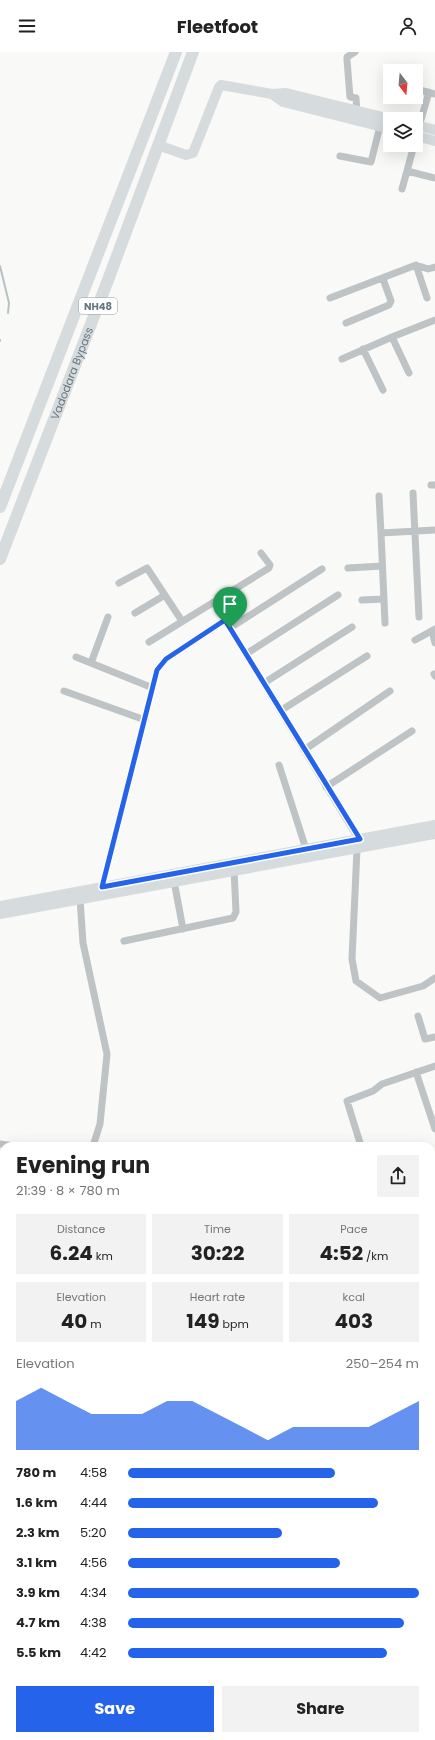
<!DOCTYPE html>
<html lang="en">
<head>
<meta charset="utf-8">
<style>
	:root { --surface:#fff; --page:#f2f2f2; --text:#222; --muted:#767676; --accent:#2563eb }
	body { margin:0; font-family:Poppins,sans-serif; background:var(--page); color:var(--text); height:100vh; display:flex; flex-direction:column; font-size:15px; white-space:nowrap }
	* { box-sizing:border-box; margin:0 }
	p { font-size:13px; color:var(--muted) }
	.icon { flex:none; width:22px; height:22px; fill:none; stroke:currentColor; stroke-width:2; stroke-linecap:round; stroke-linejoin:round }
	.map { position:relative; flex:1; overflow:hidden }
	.sheet { position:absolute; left:0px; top:1090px; width:435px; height:598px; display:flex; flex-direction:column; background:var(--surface); border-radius:12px 12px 0 0; box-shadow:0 4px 16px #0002 }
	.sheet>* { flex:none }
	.needle { width:26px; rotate:164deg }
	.tools { position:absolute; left:383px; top:12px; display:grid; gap:8px }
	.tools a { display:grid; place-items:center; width:40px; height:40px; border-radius:0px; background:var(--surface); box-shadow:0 4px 16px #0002; font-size:20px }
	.pin { position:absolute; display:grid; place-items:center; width:34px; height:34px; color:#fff; margin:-41px -17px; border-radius:50% 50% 50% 0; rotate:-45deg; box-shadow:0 0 4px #0007 }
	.pin .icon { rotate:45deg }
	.round { display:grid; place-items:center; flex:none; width:42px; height:42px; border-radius:0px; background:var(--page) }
	.headline { display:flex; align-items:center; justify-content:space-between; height:68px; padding:0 16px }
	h1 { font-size:22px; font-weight:700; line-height:30px }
	.figures { display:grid; grid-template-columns:repeat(3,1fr); gap:6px; height:68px; padding:4px 16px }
	.figures div { display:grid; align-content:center; border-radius:0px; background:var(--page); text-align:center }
	.figures b { font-size:20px; font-weight:700 }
	.figures small { font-size:11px; font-weight:400 }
	.figures p { font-size:11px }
	.chart { height:112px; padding:8px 16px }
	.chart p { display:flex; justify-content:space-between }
	.chart svg { width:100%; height:72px; margin-top:4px; fill:var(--accent); opacity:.7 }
	.cta { display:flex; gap:8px; margin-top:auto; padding:8px 16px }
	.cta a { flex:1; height:46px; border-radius:0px; background:var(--accent); color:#fff; font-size:16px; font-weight:700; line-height:46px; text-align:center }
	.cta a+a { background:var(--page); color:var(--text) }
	ul { padding:0 16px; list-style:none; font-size:13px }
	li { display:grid; grid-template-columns:64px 48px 1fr; align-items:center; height:30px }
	li i { height:10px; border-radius:5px; background:var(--accent) }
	header { display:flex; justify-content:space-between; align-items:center; height:52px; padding:0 16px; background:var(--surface); font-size:18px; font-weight:700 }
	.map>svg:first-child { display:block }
</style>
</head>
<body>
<header><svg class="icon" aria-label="menu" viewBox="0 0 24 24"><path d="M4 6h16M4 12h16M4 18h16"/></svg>Fleetfoot<svg class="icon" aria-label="person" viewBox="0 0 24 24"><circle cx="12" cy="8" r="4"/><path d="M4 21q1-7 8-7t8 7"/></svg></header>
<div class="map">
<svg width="435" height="1688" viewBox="0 0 435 1688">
	<rect width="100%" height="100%" fill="#f9f9f7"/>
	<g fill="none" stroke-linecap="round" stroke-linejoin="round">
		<path stroke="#b7c2c5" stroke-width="2" d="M0,214L9,251L8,261
			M0,289V288"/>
		<path stroke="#bec3c6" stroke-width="7" d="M355,0L347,5V8L350,45L356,46L357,63
			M388,29L390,30
			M416,37L435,42
			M418,78L429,40
			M340,104L371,110L380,74
			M407,119L414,93
			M402,137L407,119L435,126
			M416,213L427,246
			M330,246L416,213L428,217L435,215
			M346,271L389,253L391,249L383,227
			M392,285L409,321
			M363,297L383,338
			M342,307L392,285L435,268
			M431,433H435
			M413,441L419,565
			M379,444L381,481
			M348,516L382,514
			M119,531L147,516L182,569
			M362,548L384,547
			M214,550L361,791
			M135,561L165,543
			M385,571L381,481L435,478
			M230,576L322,517
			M432,579L435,591
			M415,588L435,577
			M149,590L269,516L270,513L261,501
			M246,602L338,543
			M76,605L153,636
			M91,611L108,565
			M434,622L435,624
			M264,631L352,575
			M64,639L145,668
			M280,659L367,604
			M304,698L390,639
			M279,713L306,797
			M326,735L412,679
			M357,797L352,907L356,929L380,946L423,934L435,926
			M174,829L183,877
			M102,835L157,618L166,607L225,568
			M80,847L83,891L107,1002L100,1072L93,1094
			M124,889L233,866L236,860L234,818
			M418,964L425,987L435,985
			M416,1020L435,1077
			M0,1092L15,1094
			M361,1094L347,1049L373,1039L382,1032L435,1014
			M431,1114L435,1112
			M431,1256L435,1263
			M0,1333H4
			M431,1352L435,1364
			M62,1684V1688
			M161,1684H167
			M206,1684L207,1688
			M242,1684L243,1688
			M281,1684V1688
			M16,1688L34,1685"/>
		<path stroke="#d6dbdd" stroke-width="10" d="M272,42L283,50L390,77
			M416,73L435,78
			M416,84L435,89
			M158,93L186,103L193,101L219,35L221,33L272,42L286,41L391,67
			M0,854L435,773
			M0,862L435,782
			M431,1512L435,1511
			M431,1519L435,1518
			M0,1607L4,1606
			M0,1615H4
			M101,1684L102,1688
			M108,1684L109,1688"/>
		<g stroke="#d6dbdd" stroke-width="12">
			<path d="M0,455L176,0"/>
			<path id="s1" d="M0,507L108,228L193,0"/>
		</g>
	</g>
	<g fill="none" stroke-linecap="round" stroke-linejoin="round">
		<g stroke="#fff" stroke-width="8">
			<path id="route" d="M225,568L360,787L102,835L157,618L166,607Z"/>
		</g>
		<use href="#route" stroke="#2563eb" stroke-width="5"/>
	</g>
	<g text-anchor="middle" stroke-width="4" stroke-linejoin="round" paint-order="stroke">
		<rect fill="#fff" stroke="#94a0a5" stroke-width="1" x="79" y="246" width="38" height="16" rx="3"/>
		<g font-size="10" font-weight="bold" fill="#66777f">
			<text x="98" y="258">NH48</text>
		</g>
		<g font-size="11" fill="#66777f" stroke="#fff">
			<text dy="4" stroke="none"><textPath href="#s1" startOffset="199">Vadodara Bypass</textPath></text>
		</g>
	</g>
</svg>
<div class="tools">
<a><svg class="needle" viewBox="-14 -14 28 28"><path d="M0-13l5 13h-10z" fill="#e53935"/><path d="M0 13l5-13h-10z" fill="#767676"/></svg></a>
<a><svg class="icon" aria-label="layers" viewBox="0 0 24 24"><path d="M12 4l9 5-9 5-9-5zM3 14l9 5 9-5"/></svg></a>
</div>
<div class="pin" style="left:230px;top:576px;background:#1e9e55"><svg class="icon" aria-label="arrive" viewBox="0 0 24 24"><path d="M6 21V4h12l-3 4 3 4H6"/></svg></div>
<section class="sheet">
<div class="headline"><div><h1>Evening run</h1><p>21:39 · 8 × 780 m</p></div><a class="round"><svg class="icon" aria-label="share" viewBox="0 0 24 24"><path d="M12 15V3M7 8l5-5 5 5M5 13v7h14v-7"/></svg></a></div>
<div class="figures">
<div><p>Distance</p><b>6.24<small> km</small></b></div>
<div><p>Time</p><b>30:22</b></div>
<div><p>Pace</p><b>4:52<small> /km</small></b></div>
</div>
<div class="figures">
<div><p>Elevation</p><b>40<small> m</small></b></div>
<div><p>Heart rate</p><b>149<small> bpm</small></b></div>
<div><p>kcal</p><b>403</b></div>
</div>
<div class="chart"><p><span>Elevation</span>250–254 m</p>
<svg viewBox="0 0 160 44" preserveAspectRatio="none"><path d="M0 44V14L10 6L20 14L30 22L40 22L50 22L60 14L70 14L80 22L90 30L100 38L110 30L120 30L130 30L140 30L150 22L160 14V44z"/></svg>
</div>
<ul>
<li><b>780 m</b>4:58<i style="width:71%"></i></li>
<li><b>1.6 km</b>4:44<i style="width:86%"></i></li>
<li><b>2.3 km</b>5:20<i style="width:53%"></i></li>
<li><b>3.1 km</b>4:56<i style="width:73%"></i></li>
<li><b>3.9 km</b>4:34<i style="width:100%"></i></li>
<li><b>4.7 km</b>4:38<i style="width:95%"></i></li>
<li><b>5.5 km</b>4:42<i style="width:89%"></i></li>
</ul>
<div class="cta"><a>Save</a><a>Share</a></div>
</section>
</div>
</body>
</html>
